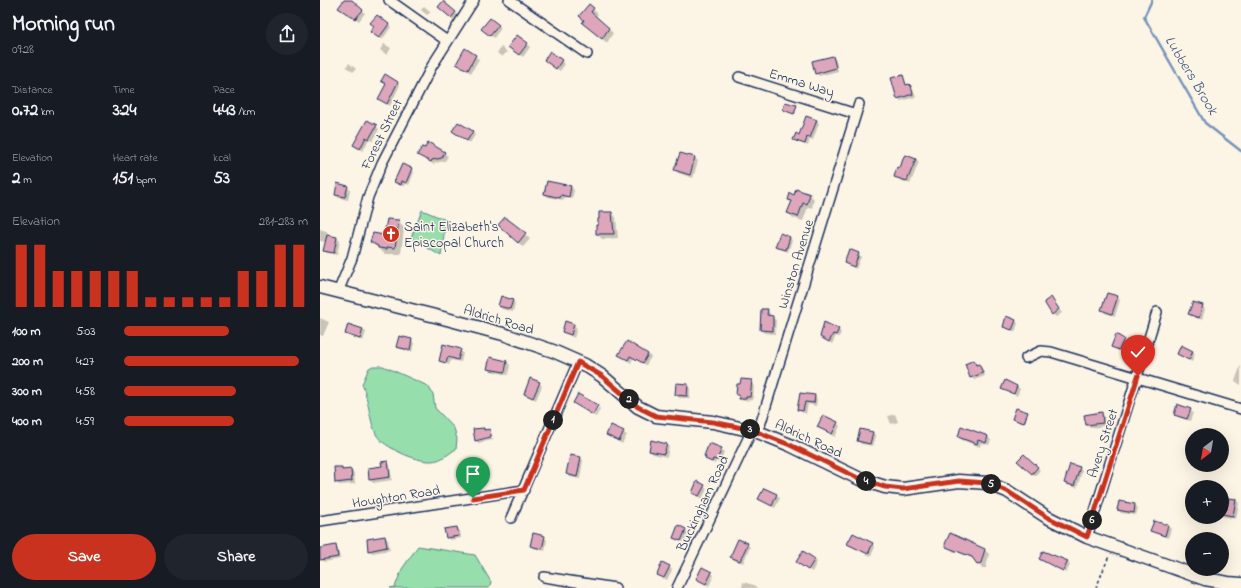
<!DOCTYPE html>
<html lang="en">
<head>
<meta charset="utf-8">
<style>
	:root { --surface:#171b24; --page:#20242c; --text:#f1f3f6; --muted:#9ea1a6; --accent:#c8321e }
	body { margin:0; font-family:"Indie Flower",sans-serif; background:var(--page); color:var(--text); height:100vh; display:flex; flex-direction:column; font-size:15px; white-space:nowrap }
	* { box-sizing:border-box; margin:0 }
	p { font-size:13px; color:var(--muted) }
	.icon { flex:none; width:22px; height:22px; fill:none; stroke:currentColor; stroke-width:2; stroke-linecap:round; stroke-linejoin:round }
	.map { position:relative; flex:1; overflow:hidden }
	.side { display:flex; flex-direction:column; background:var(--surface); width:320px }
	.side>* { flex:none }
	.needle { width:26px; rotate:211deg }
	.controls { position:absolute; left:865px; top:428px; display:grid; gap:8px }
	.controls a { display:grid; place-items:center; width:44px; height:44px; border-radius:50%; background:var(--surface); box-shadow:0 4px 16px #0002; font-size:20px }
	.pin { position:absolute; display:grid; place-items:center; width:34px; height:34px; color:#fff; margin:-41px -17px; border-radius:50% 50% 50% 0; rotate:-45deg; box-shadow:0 0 4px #0007 }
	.pin .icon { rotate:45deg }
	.km { position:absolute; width:20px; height:20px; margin:-10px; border-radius:50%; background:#222; color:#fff; font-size:11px; line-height:20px; text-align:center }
	.round { display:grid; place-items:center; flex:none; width:42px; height:42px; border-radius:21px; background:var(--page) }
	.summary { display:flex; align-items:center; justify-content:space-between; height:68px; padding:0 12px }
	h1 { font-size:22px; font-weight:700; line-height:30px }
	.stats { display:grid; grid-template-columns:repeat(3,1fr); gap:6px; height:68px; padding:4px 12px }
	.stats div { display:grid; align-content:center }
	.stats b { font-size:17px; font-weight:700 }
	.stats small { font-size:11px; font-weight:400 }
	.stats p { font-size:11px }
	.chart { height:112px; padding:8px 12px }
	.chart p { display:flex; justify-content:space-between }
	.chart svg { width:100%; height:72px; margin-top:4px; stroke:var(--accent); stroke-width:6 }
	.button { display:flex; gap:8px; margin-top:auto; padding:8px 12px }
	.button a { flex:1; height:46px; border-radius:24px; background:var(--accent); color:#fff; font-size:16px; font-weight:700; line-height:46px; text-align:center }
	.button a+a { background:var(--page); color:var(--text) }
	ul { padding:0 12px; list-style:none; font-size:13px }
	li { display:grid; grid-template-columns:64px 48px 1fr; align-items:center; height:30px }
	li i { height:10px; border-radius:5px; background:var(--accent) }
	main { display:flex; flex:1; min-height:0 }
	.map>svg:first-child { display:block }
</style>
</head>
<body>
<main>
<section class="side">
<div class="summary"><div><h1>Morning run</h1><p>09:28</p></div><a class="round"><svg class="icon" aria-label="share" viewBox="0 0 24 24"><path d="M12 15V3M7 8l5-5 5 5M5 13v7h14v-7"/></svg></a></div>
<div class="stats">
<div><p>Distance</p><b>0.72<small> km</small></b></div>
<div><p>Time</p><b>3:24</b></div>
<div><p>Pace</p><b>4:43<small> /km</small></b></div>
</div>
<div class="stats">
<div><p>Elevation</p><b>2<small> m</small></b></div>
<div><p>Heart rate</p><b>151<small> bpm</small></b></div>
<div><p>kcal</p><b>53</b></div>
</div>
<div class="chart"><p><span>Elevation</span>281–283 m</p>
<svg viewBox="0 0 160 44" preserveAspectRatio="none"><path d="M5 44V6M15 44V6M25 44V22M35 44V22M45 44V22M55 44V22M65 44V22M75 44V38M85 44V38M95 44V38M105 44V38M115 44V38M125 44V22M135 44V22M145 44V6M155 44V6"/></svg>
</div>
<ul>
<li><b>100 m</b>5:03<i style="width:57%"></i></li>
<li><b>200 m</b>4:27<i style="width:95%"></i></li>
<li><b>300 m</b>4:58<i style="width:61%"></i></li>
<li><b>400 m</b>4:59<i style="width:60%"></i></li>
</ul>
<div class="button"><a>Save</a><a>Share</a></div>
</section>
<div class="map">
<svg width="921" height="588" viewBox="0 0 921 588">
	<rect width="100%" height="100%" fill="#fcf5e5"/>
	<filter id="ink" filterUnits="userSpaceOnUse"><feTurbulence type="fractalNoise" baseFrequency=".025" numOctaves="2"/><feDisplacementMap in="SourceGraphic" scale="8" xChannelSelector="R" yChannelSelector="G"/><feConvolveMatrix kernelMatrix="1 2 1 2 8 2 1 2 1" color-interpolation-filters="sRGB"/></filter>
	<g filter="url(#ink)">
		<path fill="#96deac" stroke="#588685" d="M102,210L126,220L121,256L91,238Z
			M53,366H63L108,386L113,394L115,408L134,428L137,439L136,449C128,454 121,461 111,461C97,462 62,447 56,434C49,420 49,400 42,384L49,368Z
			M98,546L155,555L171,582L169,588H70L75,587L82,569Z"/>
		<path fill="#0003" d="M25,0H30L45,13L39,21L19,8Z
			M269,5L278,14L275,17L293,33L287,43L268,27L260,16Z
			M104,6L111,12L107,15L101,10Z
			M122,10L135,13L138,15L134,20Z
			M69,25L71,27L62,40L54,34Z
			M178,25L181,28L174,38L166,32Z
			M64,44L71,48L67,55L60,50Z
			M207,44L210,47L203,57L192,49Z
			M181,47L187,52L182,57L177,53Z
			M145,50L159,59L151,73L137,64Z
			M230,53L245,64L240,71L228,63Z
			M513,57L516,60L518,71L499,76L496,73Z
			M29,63L36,69L33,72L26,67Z
			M583,76L587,86L594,91L596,97L581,101L578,98Z
			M62,81L77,82L80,85L70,106L59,99L67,85Z
			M476,106V114L465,111Z
			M496,120L499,123L493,140L490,139L488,146L477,142L475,139Z
			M56,126L59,129L53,141L49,139L43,151L34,145Z
			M133,131L152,132L155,135L150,143Z
			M108,144L128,156L125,161L115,163L114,165L99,154Z
			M360,154L375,158L378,161L373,178L358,173L355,170Z
			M585,157L596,159L599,162L590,184L578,179L575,176L581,170Z
			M91,169L94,172L89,185L85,183L84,187L75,182Z
			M27,187L30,190L28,200L19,198L16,195Z
			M251,187L254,190L252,199L244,198L243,200L228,197L225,194Z
			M490,195L494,199L492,208L488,207L483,221L473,218L469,213L472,203L469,199L475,196Z
			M292,213L296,217L298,238L282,239L277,234L278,220Z
			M185,218L210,239L203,247L184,229Z
			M78,221L84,228L81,254H65L51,242L52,235L53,234L65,236Z
			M0,229L6,231L9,234L8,237L17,238L20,241L17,255L7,253L4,250L6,242L0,241Z
			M469,237L472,240L468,252L456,247Z
			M539,254L541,257L536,269L525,262Z
			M797,297L800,300L795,316L785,313L782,310Z
			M193,301L195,304L193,312L182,309L179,306Z
			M733,301L742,313L736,317L733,314Z
			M882,306L885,309L882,320L870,314Z
			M447,310L450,313V317L456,320L455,334L444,333L441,330Z
			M0,318L9,322L3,336L0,335Z
			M695,320L698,323L695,332L684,326Z
			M505,323L521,332L519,337L516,336L512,344L501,337Z
			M254,325L257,328L254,338L243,332Z
			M43,330L46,332L43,341L29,336L26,334Z
			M796,336L807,343L802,352L792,347Z
			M91,340L94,343L92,352L80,349L77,347Z
			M140,350L143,353L141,362L131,360L129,365L120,361Z
			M873,352L875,354L872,362L858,354Z
			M328,354L331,357L326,365L313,358L311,363L299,355Z
			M171,358L187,362L190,365L188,375L171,371L168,368Z
			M654,362L662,368L665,376L654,380L651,377Z
			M921,365V385L915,381Z
			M431,381L434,384L433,400L423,401L417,394Z
			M219,383L222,386L216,400L205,394Z
			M367,385L370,388V398H359L356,395Z
			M697,386L700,389L697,396L682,388Z
			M481,394L495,396L497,399L496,406L488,404L486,414L478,410Z
			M279,407L280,409L276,417L274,416Z
			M870,410L873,413L870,421L858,417L855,414Z
			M707,413L705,423L695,420Z
			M781,413L784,416L785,426L770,428L767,425L766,416Z
			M575,414L578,422L571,424L568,416Z
			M517,423L520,426L515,437L498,427Z
			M291,426L307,435L302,444L287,435Z
			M164,429L170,431L173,436L157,439V441L173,438V440L158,443L156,440Z
			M541,430L553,433L556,436L553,446L541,444L538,441Z
			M639,437H668L671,440L669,445L661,443L660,447L642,440Z
			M346,444L349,447L347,457L333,454L330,451Z
			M401,449L404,452L400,462L396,461L395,464L386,459L385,456Z
			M704,455L720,470L715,476L699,461Z
			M260,458L263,460L260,479L250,477L247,474Z
			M67,462L70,465L72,480L53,483L50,480Z
			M21,468L24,471L31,470L34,473L35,484L19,485L16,482Z
			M759,468L762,471L757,488L748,485L745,482Z
			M384,486L387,489L382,499L373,492Z
			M444,489L460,498L455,508L440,499Z
			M910,499L916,500L919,503L916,519L902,516V503L909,504Z
			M815,505L818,508L816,515L801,513L798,510Z
			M834,522L848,526L851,529L848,538L835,533L832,531Z
			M359,527L369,533L364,542L354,538Z
			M137,528L140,531L141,538L130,540L127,537Z
			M65,537L68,540L70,550L52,553L49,550Z
			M224,537L227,540L225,551L214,548L211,545Z
			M529,543L552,544L555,547L551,556Z
			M427,544L430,547L423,563L414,560L412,557Z
			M15,546L18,549L20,559L4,562L1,559L0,549Z
			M629,548L665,550L669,554L666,568H662L656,560L638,552H634Z
			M721,559L747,562L750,565L746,573Z
			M495,560L497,562L492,572L477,562Z
			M349,567L352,570L347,580L338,574Z
			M391,572L394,575L389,586L377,579Z
			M423,582L434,585L437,588H422Z"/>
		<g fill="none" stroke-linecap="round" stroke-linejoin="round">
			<path stroke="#7592bb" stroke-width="2.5" d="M832,0L824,17L885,123L921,151"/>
		</g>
		<path fill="#dea6bb" stroke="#1b2f5e" d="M24,0H32L43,10L35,19L18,8Z
			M123,1L136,12L131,18L118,7Z
			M269,4L274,8L271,12L289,28L282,39L262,23L264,20L259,16Z
			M57,15L69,24L59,38L50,32L54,26L50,23Z
			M170,18L179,25L170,36L161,29Z
			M197,35L208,43L199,55L188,47Z
			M145,48L156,55L148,70L136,64Z
			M230,51L242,60L236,69L224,60Z
			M513,56L516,68L495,74L492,61Z
			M65,74L78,82L67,104L58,99L66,84L61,81Z
			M583,75L586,85L589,84L591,86L593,94L577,99L571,78Z
			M465,102L477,105L474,114L463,110Z
			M486,116L497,120L490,138L487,137L485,144L473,140L476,133L479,135Z
			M47,120L57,125L49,139L46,137L40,149L33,145Z
			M138,122L153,131L147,141L132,131Z
			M108,142L125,152L122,158L112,160L111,162L97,155L102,147L105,148Z
			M360,153L375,157L370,175L354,170Z
			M586,155L596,159L587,181L574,177L577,167L580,168L584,156Z
			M82,164L92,168L86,183L82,181L81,185L74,182Z
			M227,181L251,186L249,197L241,195L240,198L224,194Z
			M17,183L28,186L25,197L15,195Z
			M476,189L490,194L487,204L483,203L478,217L467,213L472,201L468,200L470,193L474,195Z
			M279,212H292L294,234H276V225H278V219H279Z
			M185,217L206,233L198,243L178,225Z
			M67,219L79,220L75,248L67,247V249L58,248V246L50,242L53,233L64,235Z
			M460,233L470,237L466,250L455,247Z
			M7,235L17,237L14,253L3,251Z
			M529,249L539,253L534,267L524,263Z
			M787,293L798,296L792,314L781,310Z
			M181,296L193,300L190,309L178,306Z
			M731,297L739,309L732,315L724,302Z
			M873,302L883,305L879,318L868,314Z
			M441,309H448L447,315L453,316V331L440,330Z
			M686,316L696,320L692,330L683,327Z
			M245,321L254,324L251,335L242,332Z
			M504,322L519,329L516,335L513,334L509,342L500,337Z
			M28,324L43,329L40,339L25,334Z
			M796,334L804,339L799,350L791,347Z
			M79,336L92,339L90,350L76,347Z
			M307,341L328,354L323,363L310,356L308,360L298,355Z
			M123,344L141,349L138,360L128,357L126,363L119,361Z
			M861,345L873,351L869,360L857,354Z
			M170,357L187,361L185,372L167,369Z
			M654,360L656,365L659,364L663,373L650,378L645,364Z
			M210,378L220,382L213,398L204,394Z
			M421,379L432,380L430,397H426V399H419V395H416L417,384H420Z
			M685,380L697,386L694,394L681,389Z
			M356,383L368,384L367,396L355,395Z
			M480,393L495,395L494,403L485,402L483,411L477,410Z
			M258,394L278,405L273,415L253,403Z
			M857,404L871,409L867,419L854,415Z
			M696,408L708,412L704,423L692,419Z
			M782,412L783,423L766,425L764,415Z
			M503,415L518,422L512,434L497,427Z
			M291,425L304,431L299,441L286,435Z
			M641,426L668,436L666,443L658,440L657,444L638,437Z
			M164,428V430L170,429L171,437L155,441L153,429Z
			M540,429L553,432L550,444L537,441Z
			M331,440L347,444L344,454L329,451Z
			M389,443L402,448L397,460L393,459L392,462L385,459L386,457L384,456Z
			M704,454L718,467L712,474L697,461Z
			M250,455L261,457L257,477L246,474Z
			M68,461L70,477L49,480L48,468L62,466L61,462Z
			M750,464L760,467L754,486L744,483Z
			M14,467H22V470L31,469L32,481L15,483Z
			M377,481L385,485L379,496L372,493Z
			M444,488L457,494L452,506L438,499Z
			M909,498L916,499L913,516L902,514V502L908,503Z
			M799,501L815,504L814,513L797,510Z
			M834,521L848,525L845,536L830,531Z
			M358,525L366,529L361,541L353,538Z
			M137,527L139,536L126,538L124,529Z
			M213,533L225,536L222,549L210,546Z
			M533,533L553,543L548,554L527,544Z
			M630,533L665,549L661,563L657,564L652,557L626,547L625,544Z
			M65,536L67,547L48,551L47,539Z
			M418,539L428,543L420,561L410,557Z
			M16,545L18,557L0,560V548Z
			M483,551L495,559L488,570L476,562Z
			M723,551L748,561L743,571L719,559Z
			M342,562L350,566L344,578L337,575Z
			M382,567L392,572L386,584L376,579Z"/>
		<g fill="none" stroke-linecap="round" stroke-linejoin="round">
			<g stroke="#1b2f5e" stroke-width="12">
				<path id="street" d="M69,0L127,41
					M189,0L267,54
					M419,77L536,114
					M18,292L32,258L48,197L62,163L112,66L154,0
					M706,358L721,351L731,352L921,409
					M438,432L539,104
					M191,518L258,362
					M0,521L204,490
					M767,537L837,312
					M224,577L295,588
					M357,588L432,430"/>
			</g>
			<g stroke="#1b2f5e" stroke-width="15">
				<path id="secondary" d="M0,287L123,318L183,334L233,351L265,365L282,376L318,407L336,416L393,422L438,432L470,445L540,479L565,487L583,489L639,481L667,483L687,491L727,517L767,537L885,579L908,583L921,584"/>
			</g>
			<path stroke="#1b2f5e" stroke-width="1.5" stroke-dasharray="3 3" stroke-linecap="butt" d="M776,588L789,556"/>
			<use href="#street" stroke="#fcf5e5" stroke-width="9"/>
			<use href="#secondary" stroke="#fcf5e5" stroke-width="12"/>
		</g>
	</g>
	<g fill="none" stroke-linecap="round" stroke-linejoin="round" filter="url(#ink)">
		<g stroke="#fff" stroke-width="8">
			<path id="route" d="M153,498L204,490L258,362L282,376L318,407L336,416L393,422L432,430L470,445L540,479L565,487L583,489L639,481L667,483L687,491L727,517L767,537L818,376"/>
		</g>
		<use href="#route" stroke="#c8321e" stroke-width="5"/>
	</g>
	<defs>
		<g id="church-disc" transform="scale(0.9)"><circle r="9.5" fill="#c8321e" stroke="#fcf5e5"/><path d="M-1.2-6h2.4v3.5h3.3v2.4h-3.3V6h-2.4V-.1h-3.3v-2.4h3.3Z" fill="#fff"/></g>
	</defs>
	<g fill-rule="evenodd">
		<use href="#church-disc" x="71" y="234"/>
	</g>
	<g text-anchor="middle" stroke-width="3" stroke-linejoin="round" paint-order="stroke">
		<g font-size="14" fill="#1b2f5e" stroke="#fcf5e5">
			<text transform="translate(482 82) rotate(17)" y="5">Emma Way</text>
			<text transform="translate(61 134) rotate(-64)" y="5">Forest Street</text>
			<text transform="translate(475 264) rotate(-73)" y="5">Winston Avenue</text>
			<text transform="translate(179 319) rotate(17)" y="5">Aldrich Road</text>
			<text transform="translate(489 438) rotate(25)" y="5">Aldrich Road</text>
			<text transform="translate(782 443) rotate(-72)" y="5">Avery Street</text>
			<text transform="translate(76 496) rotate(-9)" y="5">Houghton Road</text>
			<text transform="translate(382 503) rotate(-65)" y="5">Buckingham Road</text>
		</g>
		<g font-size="14" fill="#1b2f5e" stroke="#fcf5e5" text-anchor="start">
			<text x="84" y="231">Saint Elizabeth's<tspan x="84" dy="16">Episcopal Church</tspan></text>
		</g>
		<g font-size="15" font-style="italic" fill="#405885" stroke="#fcf5e5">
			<text transform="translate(872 75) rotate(59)" y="5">Lubbers Brook</text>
		</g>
	</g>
</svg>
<div class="controls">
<a><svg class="needle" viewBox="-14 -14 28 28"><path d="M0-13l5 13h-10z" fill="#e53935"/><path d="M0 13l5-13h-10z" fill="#9ea1a6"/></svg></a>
<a>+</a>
<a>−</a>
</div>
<div class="pin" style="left:153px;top:498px;background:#1e9e55"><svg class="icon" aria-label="arrive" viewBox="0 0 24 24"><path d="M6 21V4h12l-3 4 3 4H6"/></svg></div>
<div class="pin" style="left:818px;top:376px;background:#d93025"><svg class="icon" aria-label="check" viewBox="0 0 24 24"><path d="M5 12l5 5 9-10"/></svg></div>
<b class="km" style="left:233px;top:420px">1</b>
<b class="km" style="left:309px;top:399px">2</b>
<b class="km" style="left:430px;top:429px">3</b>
<b class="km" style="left:546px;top:481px">4</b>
<b class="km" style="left:671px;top:484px">5</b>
<b class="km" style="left:772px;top:520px">6</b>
</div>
</main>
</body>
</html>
